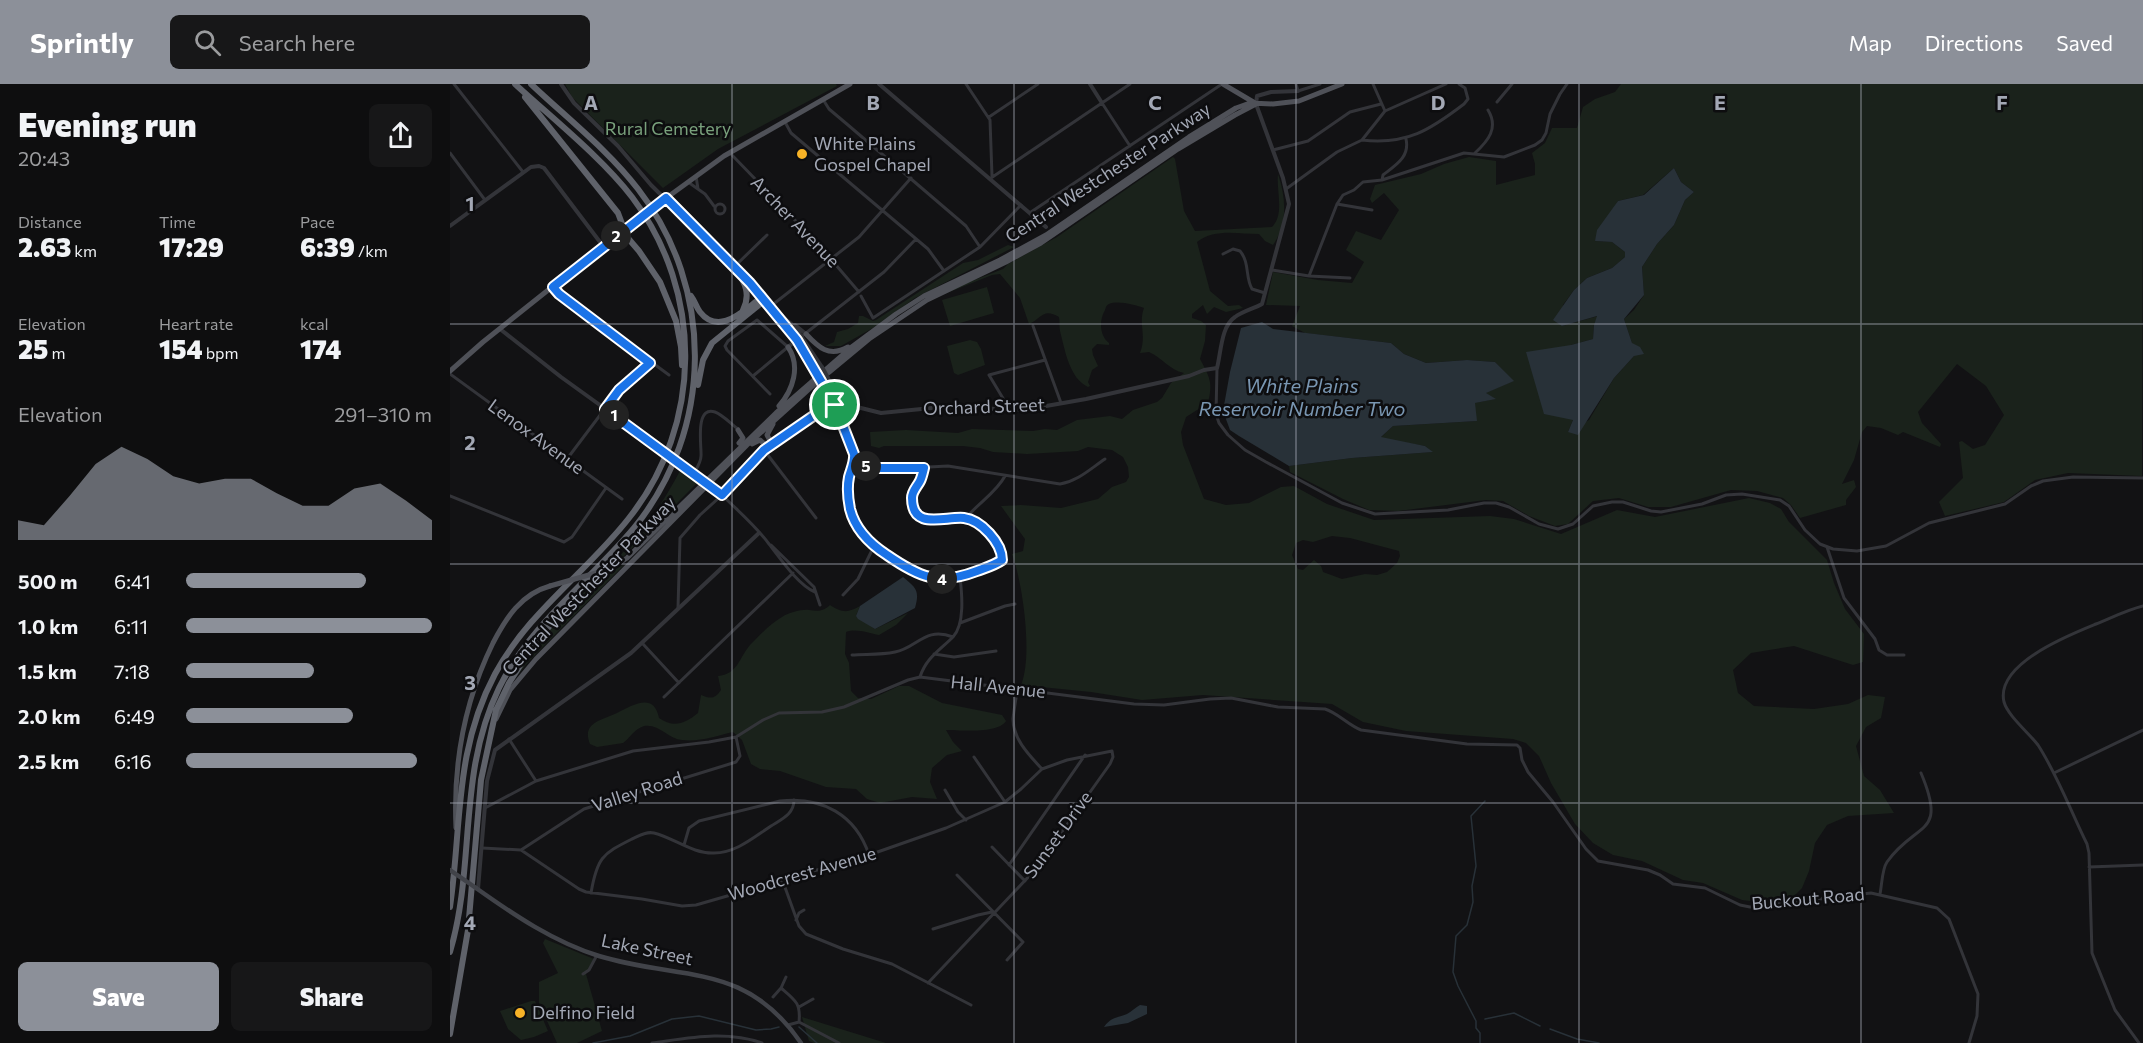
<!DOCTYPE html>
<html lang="en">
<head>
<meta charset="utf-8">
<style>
	:root { --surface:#0e0e0f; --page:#171718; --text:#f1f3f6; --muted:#9b9c9e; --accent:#8c9099 }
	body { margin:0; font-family:Commissioner,sans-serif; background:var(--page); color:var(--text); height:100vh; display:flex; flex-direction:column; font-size:22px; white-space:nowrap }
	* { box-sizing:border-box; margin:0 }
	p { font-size:20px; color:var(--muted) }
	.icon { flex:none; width:33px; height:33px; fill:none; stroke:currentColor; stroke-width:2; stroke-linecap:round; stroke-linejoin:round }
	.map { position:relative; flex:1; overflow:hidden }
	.sheet { display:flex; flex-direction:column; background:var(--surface); width:450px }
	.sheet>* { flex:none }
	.pin { position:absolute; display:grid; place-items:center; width:51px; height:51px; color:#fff; margin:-26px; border:3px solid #fff; border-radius:50%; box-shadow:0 2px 6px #0007 }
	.km { position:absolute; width:30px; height:30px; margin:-15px; border-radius:50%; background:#222; color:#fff; font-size:16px; line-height:30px; text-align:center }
	.round { display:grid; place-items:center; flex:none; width:63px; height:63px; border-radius:9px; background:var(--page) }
	.headline { display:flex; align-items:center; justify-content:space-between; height:102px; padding:0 18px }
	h1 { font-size:33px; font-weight:800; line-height:45px }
	.metrics { display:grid; grid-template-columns:repeat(3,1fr); gap:9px; height:102px; padding:6px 18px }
	.metrics div { display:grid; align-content:center }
	.metrics b { font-size:26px; font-weight:800 }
	.metrics small { font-size:16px; font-weight:400 }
	.metrics p { font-size:16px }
	.chart { height:168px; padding:12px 18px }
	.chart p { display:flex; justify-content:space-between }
	.chart svg { width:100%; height:108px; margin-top:6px; fill:var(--accent); opacity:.7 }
	.primary-button { display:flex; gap:12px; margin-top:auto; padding:12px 18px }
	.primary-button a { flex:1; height:69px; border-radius:9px; background:var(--accent); color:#fff; font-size:24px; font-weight:800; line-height:69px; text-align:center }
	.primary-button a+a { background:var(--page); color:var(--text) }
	ul { padding:0 18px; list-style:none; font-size:20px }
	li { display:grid; grid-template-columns:96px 72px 1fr; align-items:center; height:45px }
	li i { height:15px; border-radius:8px; background:var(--accent) }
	header { display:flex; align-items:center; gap:36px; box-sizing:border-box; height:84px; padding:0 30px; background:var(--accent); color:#fff }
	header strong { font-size:28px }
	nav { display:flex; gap:33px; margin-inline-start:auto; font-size:21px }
	.search { width:420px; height:54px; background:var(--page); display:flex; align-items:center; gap:15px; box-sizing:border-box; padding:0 21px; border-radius:9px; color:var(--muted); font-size:22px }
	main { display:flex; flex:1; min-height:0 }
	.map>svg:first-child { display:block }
</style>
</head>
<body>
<header>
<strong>Sprintly</strong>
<div class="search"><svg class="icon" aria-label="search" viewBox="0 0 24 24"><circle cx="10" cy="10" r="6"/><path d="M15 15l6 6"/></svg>Search here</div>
<nav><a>Map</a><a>Directions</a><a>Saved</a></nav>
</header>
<main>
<section class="sheet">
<div class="headline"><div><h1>Evening run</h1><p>20:43</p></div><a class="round"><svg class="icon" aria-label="share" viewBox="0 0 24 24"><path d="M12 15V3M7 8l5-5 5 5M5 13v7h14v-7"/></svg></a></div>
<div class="metrics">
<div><p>Distance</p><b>2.63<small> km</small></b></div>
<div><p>Time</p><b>17:29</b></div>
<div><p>Pace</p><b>6:39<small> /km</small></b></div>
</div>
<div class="metrics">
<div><p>Elevation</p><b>25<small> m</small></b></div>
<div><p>Heart rate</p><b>154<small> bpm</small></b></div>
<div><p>kcal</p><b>174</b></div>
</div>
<div class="chart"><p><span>Elevation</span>291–310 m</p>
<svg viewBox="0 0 160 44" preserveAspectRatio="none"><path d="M0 44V36L10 38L20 26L30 13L40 6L50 11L60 18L70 21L80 19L90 19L100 25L110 30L120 30L130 23L140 21L150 28L160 36V44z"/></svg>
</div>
<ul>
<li><b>500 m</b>6:41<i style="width:73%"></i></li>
<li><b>1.0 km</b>6:11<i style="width:100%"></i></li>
<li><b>1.5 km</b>7:18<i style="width:52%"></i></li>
<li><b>2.0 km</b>6:49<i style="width:68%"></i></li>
<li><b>2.5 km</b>6:16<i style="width:94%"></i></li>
</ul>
<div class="primary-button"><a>Save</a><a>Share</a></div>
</section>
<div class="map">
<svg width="1693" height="959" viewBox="0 0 1693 959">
	<rect width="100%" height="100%" fill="#121214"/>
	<path fill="#1a221b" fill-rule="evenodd" d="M115,0H386L387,2L268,65L213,104L122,13Z
		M1171,0H1693L1692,392L1618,389L1585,396L1554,418L1495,432L1489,418L1513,394L1509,358L1512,357L1523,365L1535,361L1554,331L1536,302L1507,280L1468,328L1472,339L1491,360L1490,363L1453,348L1448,351L1431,344L1417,342L1412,348L1404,376L1392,400L1404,396L1406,403L1396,416V421L1350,434L1341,421L1333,414L1307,407L1281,406L1221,423H1198L1169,414L1143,417L1118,440L1105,442L1079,432L1053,417L1036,416L948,427L919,426L893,415L840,388L839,382L902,374L982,368L975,362L930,354L943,342L1026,337L1024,319L1045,315L1035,309L1063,297L1045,278L1017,276L976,279L954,270L941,259L855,249L842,242L850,222L816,221L823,188L868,196L902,199L914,178L896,166L906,147L931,156L949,126L934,109L922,119L920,115L925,101L971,90L994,80L1019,73L1046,77V101L1085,91V80L1082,69L1095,59L1102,44H1127L1133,23L1145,15L1165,8ZM1224,84L1231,98L1244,108L1235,116L1224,141L1207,160L1192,183L1194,211L1184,226L1174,235L1182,259L1184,272L1164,294L1139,336L1118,348L1123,336L1121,261L1143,255L1144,241L1148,232L1112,242L1113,221L1124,206L1137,194L1162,184L1175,173V168L1162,158L1145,157L1168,117L1193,111Z
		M723,73L725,75L734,127L745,147L822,143C835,130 826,106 828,90C836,113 838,140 823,161L815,157L809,150C789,150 764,144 747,158L760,207L778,222L789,221L793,224L776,228L764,223L757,230L753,221L742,230V234L751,237L756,241L755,257L750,275C760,294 763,298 758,319L736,333L731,348L733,361L754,415L776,421L799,419L831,403L844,402L877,420L924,436L1040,432L1064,435L1111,450L1167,426L1205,433L1299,414L1320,419L1331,425L1339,438L1377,476L1384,499L1395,525L1414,550L1413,578L1403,581L1344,562L1301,569L1283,586L1288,609L1304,622L1364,625L1398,620L1418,611L1435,613L1431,634L1416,643L1406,662L1414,692L1430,706L1444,729L1398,732L1377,741L1365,759L1359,787L1352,804L1344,812L1307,818L1292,816L1253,799L1233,796L1192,777L1163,771L1143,759L1125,740L1101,699L1089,672L1076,659L1063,655L956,647L913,638L882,620L753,611L692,616L641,608L571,601C583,572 573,500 562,470L573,467L575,455L551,422L571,421L611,424L648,415L662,403L676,398L679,393L678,383L673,373L662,366L638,363L628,367L577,370L543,368L530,364L513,362H434L429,364L421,362L420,348L456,346L508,349L522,345L583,347L595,345L607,346L627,336L660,332L672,335L683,326L707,318L712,314L721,299L734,289C719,286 713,274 699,268L690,269C697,251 688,240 694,224C686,221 668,216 659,220C655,222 656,225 654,228C649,238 650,252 659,259V261L647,260L642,265L643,271L648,282L642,286L638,298L640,302L638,303C619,294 615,266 610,247C609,242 610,238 609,233C593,223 591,235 579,240L570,214L550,190L542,191L492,211L498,206L553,185L558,180L607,153ZM882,452L900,454L949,467L950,472L947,479L937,488L927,491L915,490L892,495L873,488L871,482L864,476L853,486L848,485L842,471L846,459L853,456L863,458Z
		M558,161L564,163L465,214L423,244L391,262H375L384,258L387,248L398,245L408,239L409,232H413L423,237L426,236L513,179L528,176Z
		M537,203L544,229L500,242L492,216Z
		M520,256L527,258L531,265L535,281L508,291L504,289L497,262Z
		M231,385L249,397L172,474L160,482C192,449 209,426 231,385Z
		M175,480L79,577L63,597L79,571L123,518L150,491L160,488Z
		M380,521C392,529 398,529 410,522L406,532L425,545L458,529L446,541L429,551C419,549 406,544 396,548L395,570L399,579L401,607L408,614L421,615L449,602H459L492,619L552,631L556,637C548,650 510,646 496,646L503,658L512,667L497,671L482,684L480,698L487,715L462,713L430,719L417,715L406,705L376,703L330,687L310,685L301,680L292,656L283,648C266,652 250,658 232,656C219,655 208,639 194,642C184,645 180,654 173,659L147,663L140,660C131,638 153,636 167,629C183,621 204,608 209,634C223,644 235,640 248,629L251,611C261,615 265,615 271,606L268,592C288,590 289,574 300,561C309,552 321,539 332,533C338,529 352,525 359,526C367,527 373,528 380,521Z
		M95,855L144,875L136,890L152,947L127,959H107L89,919V898L108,889L93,859Z
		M81,917H85L98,947L84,953L71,956L58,945L50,927Z
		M352,933L436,959H364L359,957Z"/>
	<path fill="#283138" d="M1224,84L1231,98L1244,108L1235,116L1224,141L1207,160L1192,183L1194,211L1174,235L1182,259L1190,263L1194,270L1184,272L1164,294L1128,351L1118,348L1123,336L1094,330L1076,268L1121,261L1143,255L1144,241L1147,232L1112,242L1103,236L1124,206L1137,194L1162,184L1175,173V168L1162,158L1145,157L1147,146L1168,117L1194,111Z
		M812,238L823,245L941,259L954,270L976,279L1017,276L1045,278L1064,297L1036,309L1046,315L1025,319L1027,337L943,342L931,353L975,362L983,368L902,374L839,382L789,352L780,346L773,327L780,288L791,244Z
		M453,493C466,504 470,506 465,524L425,545L408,535L406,532L410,522Z
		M690,921L697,922V930L678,939L654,943C661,933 667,934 677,930C681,928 686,923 690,921Z"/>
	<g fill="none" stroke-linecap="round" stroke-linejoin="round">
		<path stroke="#283138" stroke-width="1.5" d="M1035,935L1064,929L1090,942
			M349,943L367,959
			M1100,945L1127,955L1149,959
			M143,959L180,952L222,935L249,932L306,946L321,945L329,943
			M1030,959V949L1026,944V937L1008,902L1003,888L1006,852L1017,841L1023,818L1022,802L1026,782L1021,732L1035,717"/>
		<path stroke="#333439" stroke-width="3" d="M4,0L73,88
			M516,0L540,36L542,92
			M846,0L848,7L870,0
			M923,0L935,27
			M374,17L379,25L398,41L516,142L530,163
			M1047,18L1062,0
			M652,19L680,62
			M539,33L588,0
			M335,38L341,49L478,165L494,187
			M912,56C957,61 980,46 1014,20L1018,15L1015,4L1009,0
			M823,66L858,57L900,28L931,20
			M0,69L35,116
			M280,69L368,160L409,208
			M1025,69C1038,57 1049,44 1038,26
			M246,92L248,105
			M541,94L680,0
			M932,96L933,91C946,81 960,73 956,55
			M238,98L255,110L264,122
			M836,105L887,68L912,56L935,27L996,0
			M887,120L922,126
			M265 125a5 5 0 1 1 10 0a5 5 0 1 1-10 0Z
			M581,128L772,0
			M773,170L783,165L790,167C800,179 795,193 802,205L815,209
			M284,183L317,151
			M822,186L859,192L900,194
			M859,192L887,120L893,111L904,106L913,98L932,96L1014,69L1054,73L1085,61L1092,56L1096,49L1100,30L1110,10L1117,0
			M103,203L109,210L219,291
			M411,212L423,234L530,163L571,121
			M321,222L409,153L461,94
			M583,242L611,319
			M356,249L434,188L466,155
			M767,284L766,330L769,339L778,351L795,366L816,378L892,419L925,430L998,426L1034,419H1046L1059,423L1089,440L1108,445L1123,440L1143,422L1162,418H1173L1201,427L1211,428L1252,420L1276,411L1292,410L1330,416L1339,422L1355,446L1370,460L1383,465L1407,467L1436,462L1479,439L1555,420L1581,402L1593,397L1623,393L1693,394
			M0,290L172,415
			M303,292L338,263L307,236L278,257L275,262L277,266L320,310
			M385,320L405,373L398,403L400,425L408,443L424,462L463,489L489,495L510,493L550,478L553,473C547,458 533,437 515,434C496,431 462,448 462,414C461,407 467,403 470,397C472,393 473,388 474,384
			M560,326L539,291L595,276
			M314,366L366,434
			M117,375L169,306L200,279
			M405,377L417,383L441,385L498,382L610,400C628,397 640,385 655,375
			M244,389C247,384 251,378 251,372C252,365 244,321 265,328C273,331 281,340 288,345
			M0,412L114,458L122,453L156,404
			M516,434C528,419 546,409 555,392
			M321,461L364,503L370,521
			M1377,463L1394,514L1425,555L1429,566L1437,571H1454
			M393,511L408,495L424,462
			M228,524L230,454L250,431L272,411C288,427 306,442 319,460C330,474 348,501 365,508
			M510,539L555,522L565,520
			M193,560L229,599
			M484,570L504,573L546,567
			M402,571C416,570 431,571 445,568C467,564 475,542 503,553
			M470,593C476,574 490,566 503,553C515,540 512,510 510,493
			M567,606C566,616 564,625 563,635C563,655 579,671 592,685
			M214,613L343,489
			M59,655L86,697
			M524,673L555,718
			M1604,689L1693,646
			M495,706L508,728L516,736
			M35,724L86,697L183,667L259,658L286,653L313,636L329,629L372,628L394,623L458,596L470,593L684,620L714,621L760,615L781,614L828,623L875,625C888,629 898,641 911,646L1017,660L1067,661L1070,664L1072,676L1078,688L1103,718L1136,765L1148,777L1198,786L1210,791L1223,800L1255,804L1290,821L1300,823L1421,809L1487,824L1499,835L1528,910L1527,932L1519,959
			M234,761L239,744L249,737L330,717C372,712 406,731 419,771
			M542,763L575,797
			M32,764L71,766L129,805L136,808L192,815L232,822L246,821L419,771L496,744L555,718L571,705L592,685L617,676L662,667L663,673L660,680L584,787L478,899
			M71,766L134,725L286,678L290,672L286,653
			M559,781L635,671
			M1639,783L1693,781
			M507,791L573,858L557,876
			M332,795L349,842L356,850L393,865L442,880L521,921
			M141,809C147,774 152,770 182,755C189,752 196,747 204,749C224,754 243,770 264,769C286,769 304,753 321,742C332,735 344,730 344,716
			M1430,810C1432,800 1432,785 1437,778C1466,737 1498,753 1471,689
			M346,836L349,829L354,826
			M483,845L528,831L542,828
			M133,890L139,886L147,871
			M331,904C345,916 351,919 349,938
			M323,913L331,904L336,893
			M349,923L363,915
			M338,941L349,938L389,959
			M202,959C239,954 275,946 312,959
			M1689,959L1665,926L1642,869L1639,769L1637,760C1621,728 1608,692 1588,661C1579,649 1558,632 1554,618C1545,580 1619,551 1646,540C1661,534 1677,526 1693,522"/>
		<path stroke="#333439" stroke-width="4" d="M111,0L124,19L168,62L201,101L287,186
			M429,0L596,143
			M640,0L652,19
			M0,142L81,83L89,82L94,84L153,162
			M292,192C321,221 346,252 366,287
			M321,223L345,243L372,283
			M345,241L356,250
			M50,245L111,293L204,360
			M338,263L352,252
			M378,294L386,314L385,320
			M374,300L385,320
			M383,304L399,320
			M365,329L372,313V298
			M237,384L251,394
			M266,405L272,411L314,366L372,326L385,320L399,321L431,329L502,322L560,326L579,325L636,315L739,292L754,286L767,284C771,269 771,242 785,233C793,227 803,225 812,220L839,120L833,94L806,20L807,12L821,8L848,7
			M28,805L37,697L45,666L181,569L309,449"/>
		<path stroke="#414349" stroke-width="4.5" d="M26,804C64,831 104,858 149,872C231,897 295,877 351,959"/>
		<path stroke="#4f5158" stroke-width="5" d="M773,0L805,19
			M208,120L274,72L400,0
			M356,250C368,263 379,274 398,263
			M0,287L33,258L186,136
			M329,322C343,306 351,282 338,263
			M288,346L293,354L289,359
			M302,360L310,356L318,363
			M322,360L317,351L323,340
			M160,485L177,474L326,329L403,262L446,230L474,212L550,176L596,151L739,53L786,24L800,19L823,20L849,17L892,0
			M46,635L60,606L86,575L297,361L366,299L419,255L477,216L556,178L591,159L728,65L785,31L806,20
			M6,744C3,679 14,618 43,559C56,534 71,510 100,502"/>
		<path stroke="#5f626a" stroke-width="6" d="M75,13L168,129L177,153L189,167L210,198L226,237L231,263L232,281
			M286,185C295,199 301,210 293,226
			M241,212C245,217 246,223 250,228C268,251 291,229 307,217
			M248,301L253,276L262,259L315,216
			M0,823C12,740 4,667 45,590C78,528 137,488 179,434C253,341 254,208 182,113C151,73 103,35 65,0
			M0,868C26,780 7,690 49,604C81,539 139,498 184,444C264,346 265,204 188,105C158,66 117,34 81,0
			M0,950L18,846L31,696L46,626L59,599L84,560L141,494"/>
		<path stroke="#333439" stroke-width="4" d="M372,283L378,294
			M366,287L372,298
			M204,360L237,384
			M251,394L266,405"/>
		<path stroke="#414349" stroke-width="4.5" d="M0,786L26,804"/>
		<path stroke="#4f5158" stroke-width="5" d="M186,136L208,120
			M100,502L160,485"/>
	</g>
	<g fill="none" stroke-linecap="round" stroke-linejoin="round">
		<g stroke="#fff" stroke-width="12">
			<path id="route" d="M385,321L372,326L314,366L272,411L155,325L169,306L200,279L109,210L103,203L216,114L300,199L347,256L385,321L404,370C405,378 401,385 399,393C397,403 398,415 400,425C405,445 420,460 437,471C469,493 488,502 527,487C535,484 545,481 552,476C552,459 531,436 514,434C495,432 462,447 462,414C462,407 467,403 470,397C472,393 473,388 474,384H426L405,377L404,370L385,321"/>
		</g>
		<use href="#route" stroke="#1a73e8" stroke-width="8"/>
	</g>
	<path fill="none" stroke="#a3a8b5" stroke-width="1.5" stroke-opacity="0.55" d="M282,0V959M564,0V959M846,0V959M1129,0V959M1411,0V959M0,240H1693M0,480H1693M0,719H1693"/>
	<g fill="#f7b327" stroke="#0d0d0f" stroke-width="2">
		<circle cx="352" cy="70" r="6"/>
		<circle cx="70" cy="929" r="6"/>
	</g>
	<g text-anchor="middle" stroke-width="5" stroke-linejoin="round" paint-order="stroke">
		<g font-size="18" fill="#79a17c" stroke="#0d0d0f">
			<text x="218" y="51">Rural Cemetery</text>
		</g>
		<g font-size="18" fill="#a3a8b5" stroke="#0d0d0f" text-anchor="start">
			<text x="364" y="66">White Plains<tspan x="364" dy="21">Gospel Chapel</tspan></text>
			<text x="82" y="935">Delfino Field</text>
		</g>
		<g font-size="18" fill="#a3a8b5" stroke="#0d0d0f">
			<text transform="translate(658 89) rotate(-33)" y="6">Central Westchester Parkway</text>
			<text transform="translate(345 138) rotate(46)" y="6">Archer Avenue</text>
			<text transform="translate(534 323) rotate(-2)" y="6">Orchard Street</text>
			<text transform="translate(86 353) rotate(36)" y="6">Lenox Avenue</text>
			<text transform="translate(139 502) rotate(-46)" y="6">Central Westchester Parkway</text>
			<text transform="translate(548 603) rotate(6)" y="6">Hall Avenue</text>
			<text transform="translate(187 708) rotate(-18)" y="6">Valley Road</text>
			<text transform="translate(608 751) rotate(-54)" y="6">Sunset Drive</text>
			<text transform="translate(352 790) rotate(-16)" y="6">Woodcrest Avenue</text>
			<text transform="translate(1358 815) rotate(-5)" y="6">Buckout Road</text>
			<text transform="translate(197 866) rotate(12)" y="6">Lake Street</text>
		</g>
		<g font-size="20" font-style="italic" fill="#7996b2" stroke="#0d0d0f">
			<text x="852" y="309">White Plains<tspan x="852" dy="23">Reservoir Number Two</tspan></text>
		</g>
	</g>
	<g font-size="20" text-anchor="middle" font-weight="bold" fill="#a3a8b5" stroke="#0d0d0f" stroke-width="5" stroke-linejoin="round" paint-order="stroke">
		<text x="141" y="26">A</text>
		<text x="423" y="26">B</text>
		<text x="705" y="26">C</text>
		<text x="988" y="26">D</text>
		<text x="1270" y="26">E</text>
		<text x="1552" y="26">F</text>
		<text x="20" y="127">1</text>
		<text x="20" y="366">2</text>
		<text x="20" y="606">3</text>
		<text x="20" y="846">4</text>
	</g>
</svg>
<div class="pin" style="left:385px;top:321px;background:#1e9e55"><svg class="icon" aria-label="arrive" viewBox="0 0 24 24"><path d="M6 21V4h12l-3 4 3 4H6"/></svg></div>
<b class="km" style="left:164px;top:331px">1</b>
<b class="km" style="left:166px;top:152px">2</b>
<b class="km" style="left:492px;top:495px">4</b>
<b class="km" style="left:416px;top:382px">5</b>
</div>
</main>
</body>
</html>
